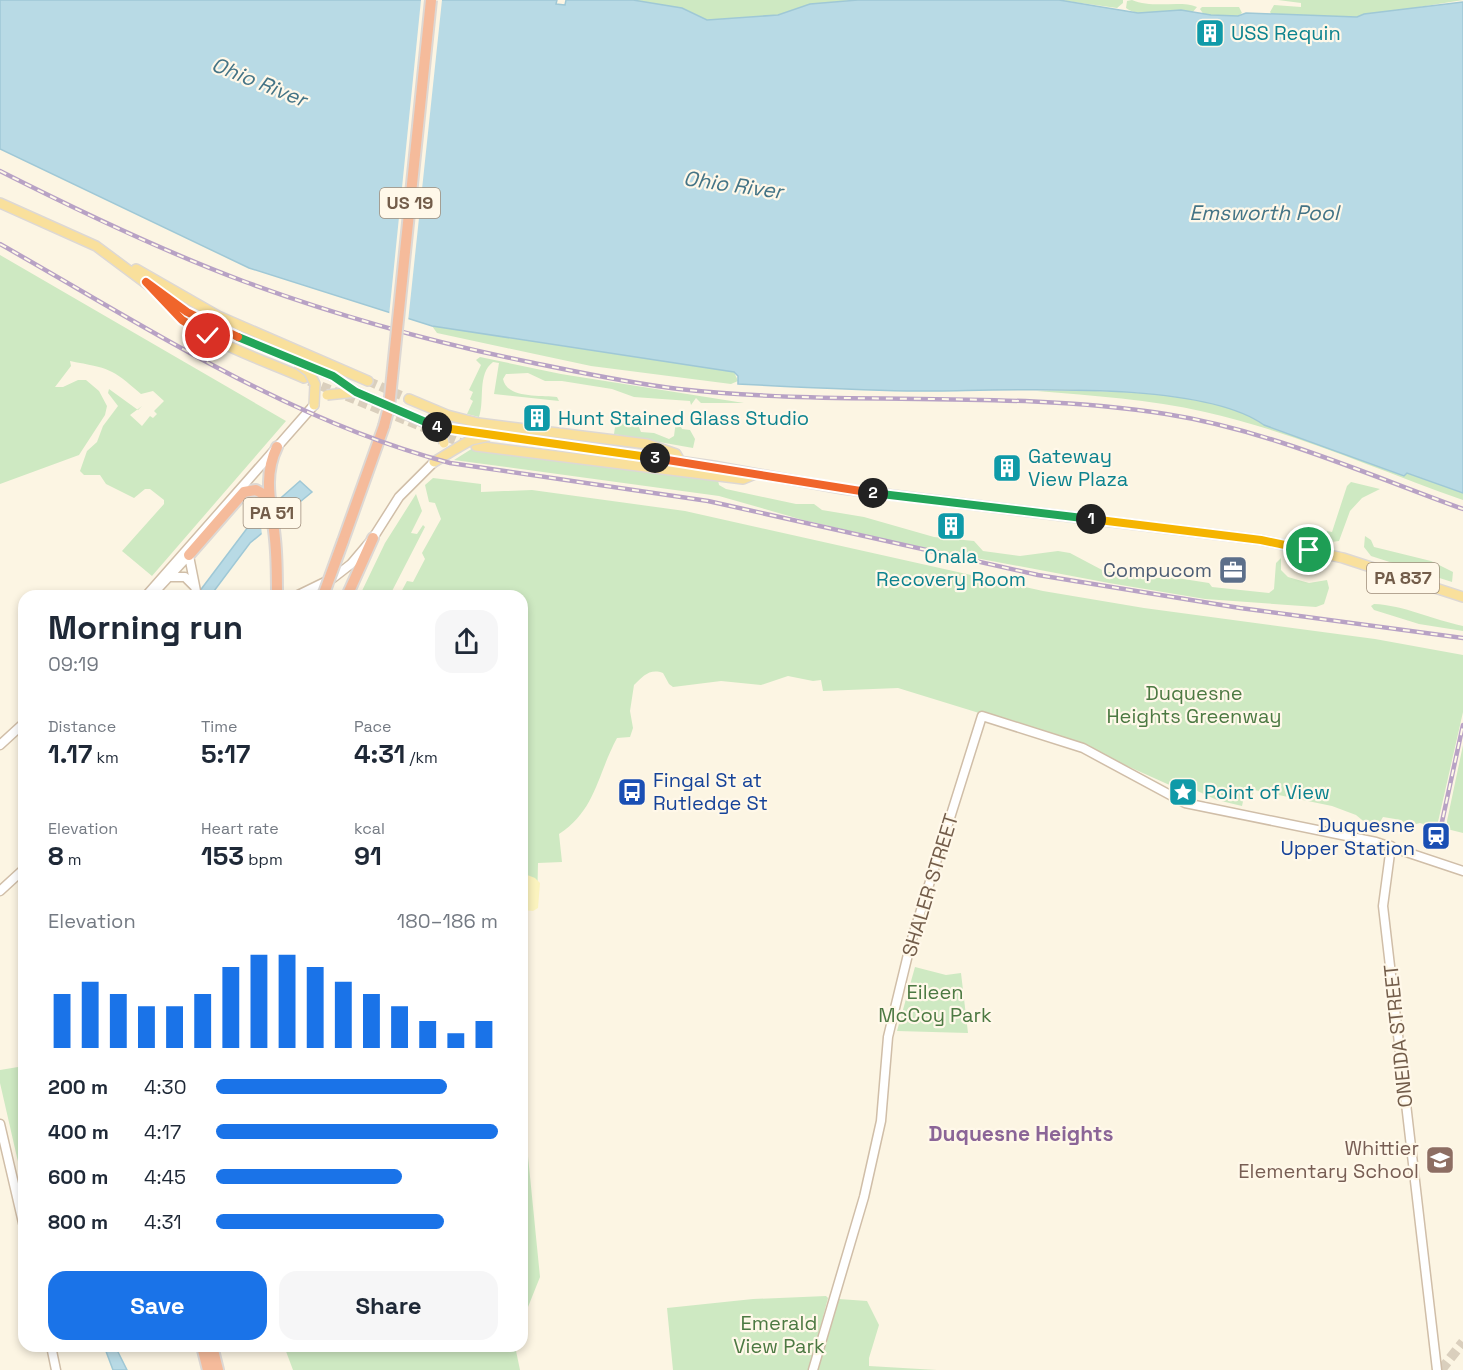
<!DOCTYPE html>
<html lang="en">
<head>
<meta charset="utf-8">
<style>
	:root { --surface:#fff; --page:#f6f6f7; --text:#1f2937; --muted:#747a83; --accent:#1a73e8 }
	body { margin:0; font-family:"Space Grotesk",sans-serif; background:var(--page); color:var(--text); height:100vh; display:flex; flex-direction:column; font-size:22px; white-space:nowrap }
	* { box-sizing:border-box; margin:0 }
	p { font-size:20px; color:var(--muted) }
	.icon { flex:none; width:33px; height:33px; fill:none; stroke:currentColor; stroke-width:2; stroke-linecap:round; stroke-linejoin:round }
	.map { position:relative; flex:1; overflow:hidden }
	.drawer { position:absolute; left:18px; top:590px; width:510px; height:762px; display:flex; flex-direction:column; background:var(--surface); border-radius:18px; box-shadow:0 3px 9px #0003 }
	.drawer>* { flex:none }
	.pin { position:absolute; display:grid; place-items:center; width:51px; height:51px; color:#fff; margin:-26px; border:3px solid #fff; border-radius:50%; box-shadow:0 2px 6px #0007 }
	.km { position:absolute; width:30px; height:30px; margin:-15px; border-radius:50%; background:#222; color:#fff; font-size:16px; line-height:30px; text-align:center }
	.round { display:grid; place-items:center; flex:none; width:63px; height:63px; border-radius:18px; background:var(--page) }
	.head { display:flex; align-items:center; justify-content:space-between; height:102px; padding:0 30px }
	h1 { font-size:33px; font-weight:600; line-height:45px }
	.stats { display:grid; grid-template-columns:repeat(3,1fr); gap:9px; height:102px; padding:6px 30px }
	.stats div { display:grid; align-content:center }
	.stats b { font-size:26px; font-weight:600 }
	.stats small { font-size:16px; font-weight:400 }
	.stats p { font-size:16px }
	.chart { height:168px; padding:12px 30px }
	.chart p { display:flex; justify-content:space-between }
	.chart svg { width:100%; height:108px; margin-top:6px; stroke:var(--accent); stroke-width:6 }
	.action { display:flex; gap:12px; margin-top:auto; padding:12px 30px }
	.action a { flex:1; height:69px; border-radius:18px; background:var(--accent); color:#fff; font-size:24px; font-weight:600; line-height:69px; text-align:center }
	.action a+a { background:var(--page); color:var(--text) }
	ul { padding:0 30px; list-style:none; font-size:20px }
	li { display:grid; grid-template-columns:96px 72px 1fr; align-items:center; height:45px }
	li i { height:15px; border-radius:8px; background:var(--accent) }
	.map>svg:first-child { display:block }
</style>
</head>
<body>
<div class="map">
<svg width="1463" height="1370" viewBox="0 0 1463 1370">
	<rect width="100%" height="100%" fill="#fcf5e3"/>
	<path fill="#cee9c2" d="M633,0H857L810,4L778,15L707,20L682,8Z
		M1059,0H1123V3L1117,8Z
		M1132,0C1153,9 1181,0 1197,7L1192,13C1172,8 1142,20 1126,8L1127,1Z
		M1278,0H1463L1357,17L1272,15L1270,12L1274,5L1301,7V3Z
		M1202,7H1239L1242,13L1238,16L1204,15L1200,9Z
		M0,255L286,421L152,576L122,551L164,504V500L150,489H145L134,498L106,484L100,475H84L80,471L87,451L97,442L103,426L118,406L108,393L109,389L138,410L142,406L130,415L142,426L150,416L153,418L157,414L154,411L164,401L153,391L141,394C110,367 110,369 70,361L71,366L55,387H63L78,380H86L99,391L107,406L105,415L79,455L0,484Z
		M432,326L734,372L738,381L731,384L591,366L437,333Z
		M480,357L561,374L744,403H701L696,398L691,405L690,401L634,397L612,389L562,381H545L528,373L506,374L503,379C507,399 541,395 557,397L559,401L494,394L499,363L493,362C477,374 485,400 479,417L467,414L473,401L470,399L473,392L469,390L481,365L476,360Z
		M1073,390C1129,393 1218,391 1264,425L1404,476L1407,473L1463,493V500C1378,470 1294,432 1205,412C1149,399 1094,396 1037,391Z
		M617,413L625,422L636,420L641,432L654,433L669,439L674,436L676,421L679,422L682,429L690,430L695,439L693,448L614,434Z
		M473,448L718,480L719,485L726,489L796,504H814L822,510L864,517L934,537L974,541L983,551L1020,556L1058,551L1070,553L1104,571L1143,578H1177L1209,583L1212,587L1269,593L1274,589L1276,563L1281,558V570L1288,577L1309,583L1327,580L1329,588L1324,604L1316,607L1205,599L1109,583L928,549L803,520L719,496L454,460Z
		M433,478L481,484V492L532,490L685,511L1043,591L1144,608L1375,639L1463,655V712L1438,822L1430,826L1420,823L1408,826L1401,820L1383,817L1380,822H1373V829L1356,815L1332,806L1254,790L1252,799L1244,797L1242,806L1217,800L1193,789L1174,787L1076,743L898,688L823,691L821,680L813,681L788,676L761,685L721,681L673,687L669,684L663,673C650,668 643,676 634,685L630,711L633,728L630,737L617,738C597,775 596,810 559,834L562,862L538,863L537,907L522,908V596H399L407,581L413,582L425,559L422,553L441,519L435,503L429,502L425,485Z
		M1351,482L1380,489L1362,498L1350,511L1339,541L1324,543L1327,531L1332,532L1347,486Z
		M416,494L422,511L411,533L417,534L423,525L425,527L390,595H360L385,543Z
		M1365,536L1371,540L1374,547L1431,561L1453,572L1452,582L1371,556L1364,547Z
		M1374,604C1403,605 1434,620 1463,626V631L1419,624L1374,610L1371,606Z
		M1463,745V833L1447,829V821Z
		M915,967L946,975L961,973L968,1033L897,1031Z
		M24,1066V1188L0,1083V1070Z
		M523,1106L540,1277L522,1322V1107Z
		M826,1296L828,1298L809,1370H673L667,1308L753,1299Z
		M839,1299L867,1301L879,1325L869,1358V1366L937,1370H817Z
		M284,1346H515L520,1370H293Z"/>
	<path fill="#fbf3be" d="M522,873L535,878L540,883L538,908L533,911L522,910Z"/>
	<path fill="#b8dae5" stroke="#9fc8d6" stroke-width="1.5" d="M0,0H557L556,4L565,5L566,0H633L682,8L707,20L778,15L810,4L858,0H1059L1138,13L1181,10L1211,15L1238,16L1246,13L1357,17L1364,14L1463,2V493L1407,473L1404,476L1264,425C1197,377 993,392 907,391C851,390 795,387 738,384V376L734,372L432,326L249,268L0,149Z
		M300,481L312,492L250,543L211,595L196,596L248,527Z
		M104,1346H115L127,1370H113Z"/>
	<path fill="#fcf5e3" d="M421,0H442L408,322L389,316Z
		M280,497L282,518L262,537L260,513Z"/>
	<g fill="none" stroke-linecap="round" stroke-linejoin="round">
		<path stroke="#dacfbd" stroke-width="9" stroke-dasharray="9 4.5" stroke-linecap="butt" d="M309,381L459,442L476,446
			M368,381L409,399"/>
		<path stroke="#dacfbd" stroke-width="10" stroke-dasharray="10 5" stroke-linecap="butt" d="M1441,1370L1463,1342"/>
		<g stroke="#d0bea8" stroke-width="11">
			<path id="secondary" d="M188,551L197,596
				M170,577H185L195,587
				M146,596L314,405
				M151,596L189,555
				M296,596L333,578L351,564L373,538L399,497L434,462
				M0,745L24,723
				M1391,846L1383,906L1437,1370
				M0,891L24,869
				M0,1124L24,1227
				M51,1346L56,1370
				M813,1370L864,1197L881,1121L888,1037L911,942L982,716L1083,748L1185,803L1376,842L1463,871"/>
		</g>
		<g stroke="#ddd8d4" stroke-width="12">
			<path id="primary" d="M0,203L96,246L175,305L200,320L333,376L356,392L432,426L713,466L843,489L1261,540L1343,558L1463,597
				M136,269L218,316L368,381
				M166,303C202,342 257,357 304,378
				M409,399L447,415L478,423L647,444L676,454L680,461
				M314,405L315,384
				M476,446L743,479L755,474
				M434,462L457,448"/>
		</g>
		<g stroke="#ddd8d4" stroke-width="14">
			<path id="highway" d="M343,541L384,426
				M189,555L244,492L256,490L270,498
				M277,596C277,577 277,558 275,539C272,507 262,478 277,447
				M347,596L373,538
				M202,1346L208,1370
				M212,1346L218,1370"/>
		</g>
		<use href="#secondary" stroke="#fff" stroke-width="8"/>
		<use href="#primary" stroke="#f9e09c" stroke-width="9"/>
		<use href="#highway" stroke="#f5bb9b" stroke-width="10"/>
		<g stroke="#b8a2c5" stroke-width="4.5">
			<path id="rail" d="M0,171C79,211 160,250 243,281C335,315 432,342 529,362C578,372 628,383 679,389C840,407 1005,389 1166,414C1268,430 1366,474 1463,509
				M0,244C145,326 287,420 450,463L708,501L1038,575L1240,608L1463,638
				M1440,831L1463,725"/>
		</g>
		<use href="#rail" stroke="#fff8e9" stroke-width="2" stroke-dasharray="7" stroke-linecap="butt"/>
		<g stroke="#ddd8d4" stroke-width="12" stroke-linecap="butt">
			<path id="primary-bridge" d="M297,363L309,372L315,384
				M327,395L356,392
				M440,428L444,443
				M457,448L471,440L489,436"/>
		</g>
		<g stroke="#ddd8d4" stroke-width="14" stroke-linecap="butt">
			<path id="highway-bridge" d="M384,426L389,407L431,0
				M323,596L343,541"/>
		</g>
		<use href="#primary-bridge" stroke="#f9e09c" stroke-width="9"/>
		<use href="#highway-bridge" stroke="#f5bb9b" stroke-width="10"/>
	</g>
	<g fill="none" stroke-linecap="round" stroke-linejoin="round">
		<g stroke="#fff" stroke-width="12">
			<path id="split-1" d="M1091,519L1261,540L1309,550"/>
		</g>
		<g stroke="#fff" stroke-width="12">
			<path id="split-2" d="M873,493L1091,519"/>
		</g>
		<g stroke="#fff" stroke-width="12">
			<path id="split-3" d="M655,458L873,493"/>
		</g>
		<g stroke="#fff" stroke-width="12">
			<path id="split-4" d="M437,427L655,458"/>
		</g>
		<g stroke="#fff" stroke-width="12">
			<path id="split-5" d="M238,337L333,376L356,392L437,427"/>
		</g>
		<g stroke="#fff" stroke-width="12">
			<path id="split-6" d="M208,336L182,320L146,282L187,312L238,337"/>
		</g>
		<use href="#split-1" stroke="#f5b400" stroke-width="8"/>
		<use href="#split-2" stroke="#22a559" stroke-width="8"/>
		<use href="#split-3" stroke="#f0652b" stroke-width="8"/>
		<use href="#split-4" stroke="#f5b400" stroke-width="8"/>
		<use href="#split-5" stroke="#22a559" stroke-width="8"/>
		<use href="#split-6" stroke="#f0652b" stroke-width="8"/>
	</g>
	<defs>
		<g id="building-square" transform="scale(1.5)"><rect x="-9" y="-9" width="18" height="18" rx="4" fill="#0f9aa8" stroke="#fff8e9"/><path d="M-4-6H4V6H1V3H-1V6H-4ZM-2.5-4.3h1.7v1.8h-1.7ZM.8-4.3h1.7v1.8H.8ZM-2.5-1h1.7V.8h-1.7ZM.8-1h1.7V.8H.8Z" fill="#fff"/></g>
		<g id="office-square" transform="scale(1.5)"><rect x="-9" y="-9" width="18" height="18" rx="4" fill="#5c6f8a" stroke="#fff8e9"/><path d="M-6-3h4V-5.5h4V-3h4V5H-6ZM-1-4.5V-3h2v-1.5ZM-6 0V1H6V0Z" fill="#fff"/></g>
		<g id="bus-square" transform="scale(1.5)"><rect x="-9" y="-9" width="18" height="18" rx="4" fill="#1a4fb4" stroke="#fff8e9"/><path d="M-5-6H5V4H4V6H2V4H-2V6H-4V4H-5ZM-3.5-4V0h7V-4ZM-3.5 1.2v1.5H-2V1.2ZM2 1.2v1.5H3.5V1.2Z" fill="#fff"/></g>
		<g id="sight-square" transform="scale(1.5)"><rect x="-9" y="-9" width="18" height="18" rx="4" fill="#0f9aa8" stroke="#fff8e9"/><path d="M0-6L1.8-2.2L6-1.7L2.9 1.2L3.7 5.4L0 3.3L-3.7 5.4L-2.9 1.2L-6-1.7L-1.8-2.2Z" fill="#fff"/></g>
		<g id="station-square" transform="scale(1.5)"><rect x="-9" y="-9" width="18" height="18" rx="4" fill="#1a4fb4" stroke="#fff8e9"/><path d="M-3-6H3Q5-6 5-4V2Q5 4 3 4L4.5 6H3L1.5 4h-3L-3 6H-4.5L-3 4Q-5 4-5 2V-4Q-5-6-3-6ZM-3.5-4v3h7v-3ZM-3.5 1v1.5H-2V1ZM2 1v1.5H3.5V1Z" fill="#fff"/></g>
		<g id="school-square" transform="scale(1.5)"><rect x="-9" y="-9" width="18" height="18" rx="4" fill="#8d6e63" stroke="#fff8e9"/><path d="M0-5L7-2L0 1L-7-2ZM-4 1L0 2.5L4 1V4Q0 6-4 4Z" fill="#fff"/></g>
	</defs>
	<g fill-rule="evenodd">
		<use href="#building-square" x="1210" y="33"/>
		<use href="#building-square" x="537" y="418"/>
		<use href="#building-square" x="1007" y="468"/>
		<use href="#building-square" x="951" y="526"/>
		<use href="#office-square" x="1233" y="570"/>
		<use href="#bus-square" x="632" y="792"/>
		<use href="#sight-square" x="1183" y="792"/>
		<use href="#station-square" x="1436" y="836"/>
		<use href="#school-square" x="1440" y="1160"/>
	</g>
	<g text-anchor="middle" stroke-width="4.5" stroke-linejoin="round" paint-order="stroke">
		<g fill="#fff8e9" stroke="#9d8c7a" stroke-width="1.5">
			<rect x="380" y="188" width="60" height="30" rx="4.5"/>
			<rect x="243.5" y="498" width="57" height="30" rx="4.5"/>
			<rect x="1367" y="563" width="72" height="30" rx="4.5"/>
		</g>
		<g font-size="18" font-weight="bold" fill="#735d4a">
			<text x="410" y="209">US 19</text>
			<text x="272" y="519">PA 51</text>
			<text x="1403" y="584">PA 837</text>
		</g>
		<g font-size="20" fill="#0d838f" stroke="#fff8e9" text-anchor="start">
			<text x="1231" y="40">USS Requin</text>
			<text x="558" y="425">Hunt Stained Glass Studio</text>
			<text x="1028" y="463">Gateway<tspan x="1028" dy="23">View Plaza</tspan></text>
			<text x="951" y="563" text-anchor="middle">Onala<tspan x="951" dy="23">Recovery Room</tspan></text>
			<text x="1204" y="799">Point of View</text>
		</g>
		<g font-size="20" fill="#4e5e75" stroke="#fff8e9" text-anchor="end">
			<text x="1212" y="577">Compucom</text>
		</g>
		<g font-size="20" fill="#4c7942" stroke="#fff8e9">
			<text x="1194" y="700">Duquesne<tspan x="1194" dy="23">Heights Greenway</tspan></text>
			<text x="935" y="999">Eileen<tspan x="935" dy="23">McCoy Park</tspan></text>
			<text x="779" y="1330">Emerald<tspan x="779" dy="23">View Park</tspan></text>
		</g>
		<g font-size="20" fill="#164399" stroke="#fff8e9" text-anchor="start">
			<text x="653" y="787">Fingal St at<tspan x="653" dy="23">Rutledge St</tspan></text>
			<text x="1415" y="832" text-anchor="end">Duquesne<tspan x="1415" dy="23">Upper Station</tspan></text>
		</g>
		<g font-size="20" fill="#735d4a" stroke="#fff8e9">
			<text transform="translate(930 885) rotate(-73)" y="7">SHALER STREET</text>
			<text transform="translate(1398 1036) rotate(-96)" y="7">ONEIDA STREET</text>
		</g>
		<g font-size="20" fill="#785e54" stroke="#fff8e9" text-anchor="end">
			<text x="1419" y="1155">Whittier<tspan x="1419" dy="23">Elementary School</tspan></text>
		</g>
		<g font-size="21" font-style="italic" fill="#447486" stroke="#fff8e9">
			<text transform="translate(259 82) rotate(22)" y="7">Ohio River</text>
			<text transform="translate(733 185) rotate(8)" y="7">Ohio River</text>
			<text x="1264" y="220">Emsworth Pool</text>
		</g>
		<g font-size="21" font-weight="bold" fill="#8b6597" stroke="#fff8e9">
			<text x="1021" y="1141">Duquesne Heights</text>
		</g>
	</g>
</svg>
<div class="pin" style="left:1309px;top:550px;background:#1e9e55"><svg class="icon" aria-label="arrive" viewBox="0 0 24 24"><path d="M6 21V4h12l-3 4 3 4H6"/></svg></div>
<div class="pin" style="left:208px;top:336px;background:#d93025"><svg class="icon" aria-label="check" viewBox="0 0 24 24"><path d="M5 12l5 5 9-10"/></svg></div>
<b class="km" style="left:1091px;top:519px">1</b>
<b class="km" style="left:873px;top:493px">2</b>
<b class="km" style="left:655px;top:458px">3</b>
<b class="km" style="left:437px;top:427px">4</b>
<section class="drawer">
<div class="head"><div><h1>Morning run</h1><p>09:19</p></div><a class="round"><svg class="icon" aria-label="share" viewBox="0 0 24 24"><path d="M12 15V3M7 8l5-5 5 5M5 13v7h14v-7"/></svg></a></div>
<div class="stats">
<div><p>Distance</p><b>1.17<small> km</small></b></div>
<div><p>Time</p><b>5:17</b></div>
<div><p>Pace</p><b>4:31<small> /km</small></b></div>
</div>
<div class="stats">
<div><p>Elevation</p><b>8<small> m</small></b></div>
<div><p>Heart rate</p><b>153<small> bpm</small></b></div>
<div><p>kcal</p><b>91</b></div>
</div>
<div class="chart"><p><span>Elevation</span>180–186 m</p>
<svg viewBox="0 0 160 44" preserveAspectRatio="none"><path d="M5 44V22M15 44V17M25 44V22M35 44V27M45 44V27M55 44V22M65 44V11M75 44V6M85 44V6M95 44V11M105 44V17M115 44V22M125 44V27M135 44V33M145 44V38M155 44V33"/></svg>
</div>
<ul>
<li><b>200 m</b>4:30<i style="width:82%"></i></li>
<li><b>400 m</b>4:17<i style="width:100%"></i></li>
<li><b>600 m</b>4:45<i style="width:66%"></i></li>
<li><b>800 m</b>4:31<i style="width:81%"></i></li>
</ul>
<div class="action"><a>Save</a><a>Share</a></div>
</section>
</div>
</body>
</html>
